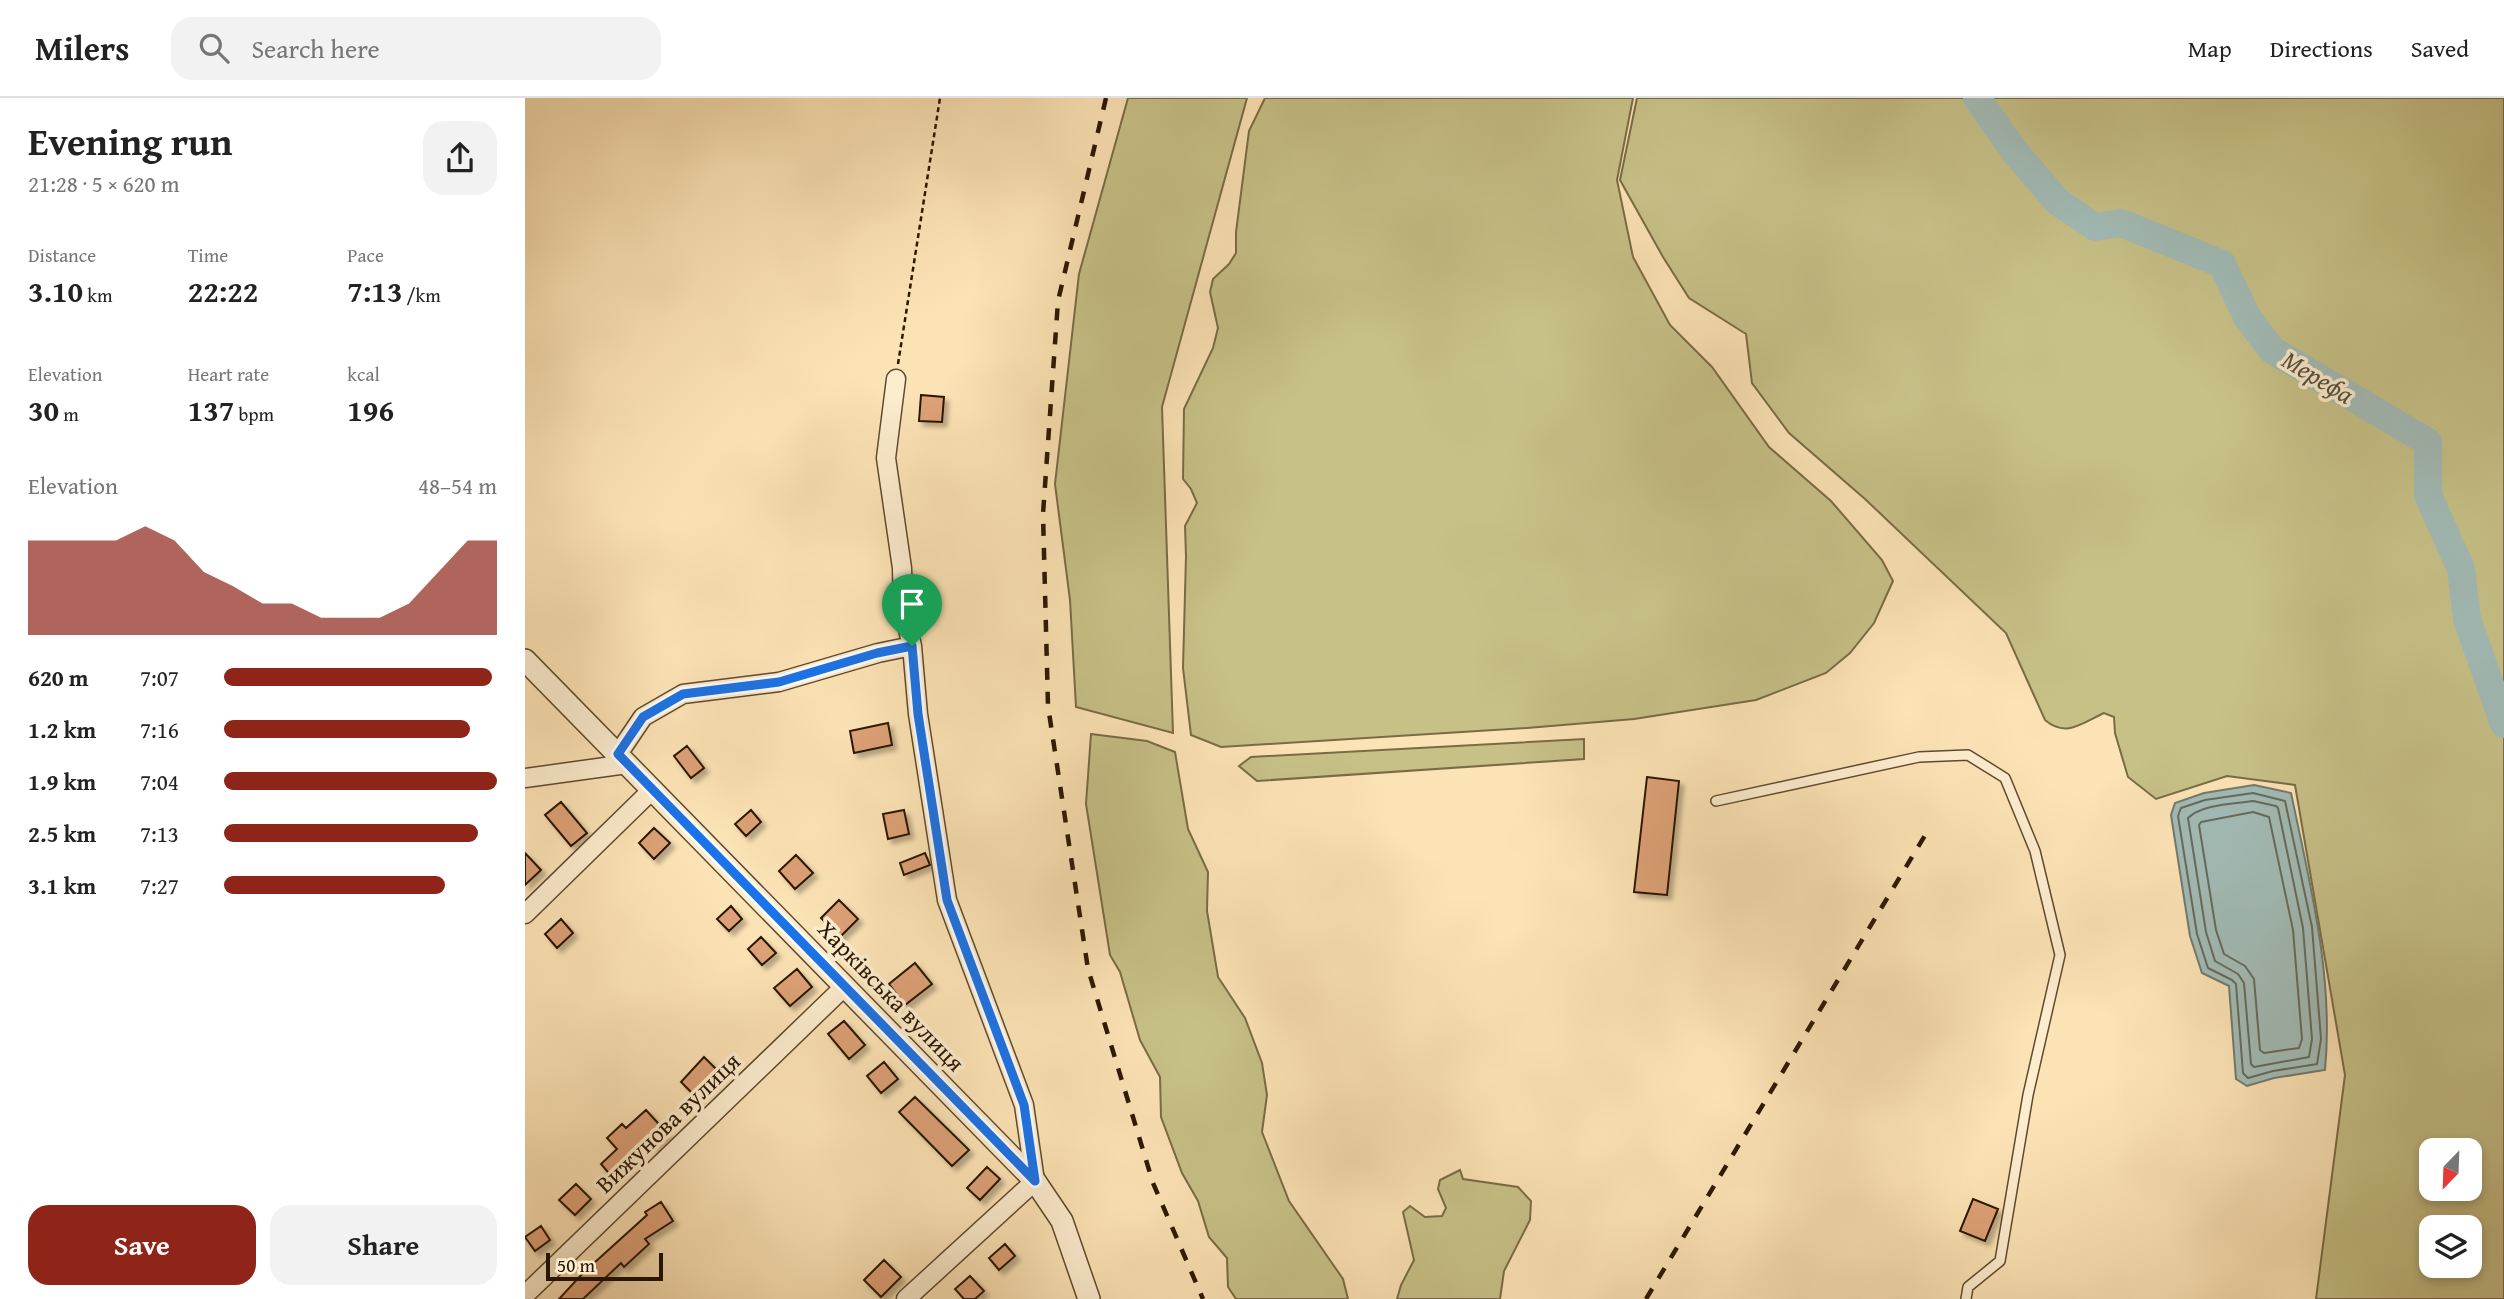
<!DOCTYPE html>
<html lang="en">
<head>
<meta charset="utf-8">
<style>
	:root { --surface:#fff; --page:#f2f2f2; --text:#222; --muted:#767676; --line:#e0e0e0; --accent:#8f2418 }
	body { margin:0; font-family:"Gentium Book Plus",serif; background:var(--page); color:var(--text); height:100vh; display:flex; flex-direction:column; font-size:26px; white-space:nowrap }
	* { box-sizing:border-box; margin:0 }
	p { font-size:23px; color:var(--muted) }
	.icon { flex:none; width:38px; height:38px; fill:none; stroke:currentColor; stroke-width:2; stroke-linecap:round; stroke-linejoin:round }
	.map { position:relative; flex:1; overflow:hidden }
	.side { display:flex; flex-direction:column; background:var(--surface); width:525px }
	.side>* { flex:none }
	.needle { width:46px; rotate:203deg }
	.buttons { position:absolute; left:1894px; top:1040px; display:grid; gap:14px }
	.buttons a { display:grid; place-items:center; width:63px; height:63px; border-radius:14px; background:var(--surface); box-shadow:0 4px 10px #0003; font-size:35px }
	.scale { position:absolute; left:21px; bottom:18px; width:117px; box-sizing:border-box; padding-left:7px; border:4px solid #2b1700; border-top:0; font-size:19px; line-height:24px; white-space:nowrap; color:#2b1700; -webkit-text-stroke:5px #fdedcf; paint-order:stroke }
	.pin { position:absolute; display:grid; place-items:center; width:60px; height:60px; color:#fff; margin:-72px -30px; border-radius:50% 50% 50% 0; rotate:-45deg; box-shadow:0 0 7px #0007 }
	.pin .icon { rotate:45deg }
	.round { display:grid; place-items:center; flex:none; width:74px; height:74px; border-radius:21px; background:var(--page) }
	.overview { display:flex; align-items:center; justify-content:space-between; height:119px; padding:0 28px }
	h1 { font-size:38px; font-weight:700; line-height:52px }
	.stats { display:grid; grid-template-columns:repeat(3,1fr); gap:10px; height:119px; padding:7px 28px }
	.stats div { display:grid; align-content:center }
	.stats b { font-size:30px; font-weight:700 }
	.stats small { font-size:19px; font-weight:400 }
	.stats p { font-size:19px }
	.chart { height:196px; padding:14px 28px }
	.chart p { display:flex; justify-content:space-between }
	.chart svg { width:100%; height:126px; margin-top:7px; fill:var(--accent); opacity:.7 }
	.button { display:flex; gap:14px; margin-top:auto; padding:14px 28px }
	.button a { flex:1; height:80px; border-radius:21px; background:var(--accent); color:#fff; font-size:28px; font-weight:700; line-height:80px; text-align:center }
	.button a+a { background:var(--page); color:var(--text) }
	ul { padding:0 28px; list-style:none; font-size:23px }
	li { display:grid; grid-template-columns:112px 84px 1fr; align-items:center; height:52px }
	li i { height:18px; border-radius:9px; background:var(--accent) }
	header { display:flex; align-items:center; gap:42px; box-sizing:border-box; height:98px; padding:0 35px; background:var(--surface); border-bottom:2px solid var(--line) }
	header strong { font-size:33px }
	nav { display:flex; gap:38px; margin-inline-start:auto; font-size:24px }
	.search { width:490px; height:63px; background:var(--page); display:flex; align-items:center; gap:18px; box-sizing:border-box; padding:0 24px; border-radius:21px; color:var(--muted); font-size:26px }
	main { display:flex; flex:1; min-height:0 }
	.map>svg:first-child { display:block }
</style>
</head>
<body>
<header>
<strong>Milers</strong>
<div class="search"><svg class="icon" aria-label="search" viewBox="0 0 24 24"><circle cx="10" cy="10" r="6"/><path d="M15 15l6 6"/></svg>Search here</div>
<nav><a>Map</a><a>Directions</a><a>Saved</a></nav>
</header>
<main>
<section class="side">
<div class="overview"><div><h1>Evening run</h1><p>21:28 · 5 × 620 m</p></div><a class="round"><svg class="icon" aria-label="share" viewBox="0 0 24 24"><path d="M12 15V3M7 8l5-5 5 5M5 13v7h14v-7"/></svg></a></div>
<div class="stats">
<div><p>Distance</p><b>3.10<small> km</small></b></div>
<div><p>Time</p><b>22:22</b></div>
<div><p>Pace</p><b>7:13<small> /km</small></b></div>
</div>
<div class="stats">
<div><p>Elevation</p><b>30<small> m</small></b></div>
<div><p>Heart rate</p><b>137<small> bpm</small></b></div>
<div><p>kcal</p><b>196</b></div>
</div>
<div class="chart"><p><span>Elevation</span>48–54 m</p>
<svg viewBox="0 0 160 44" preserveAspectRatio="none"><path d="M0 44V11L10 11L20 11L30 11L40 6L50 11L60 22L70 27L80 33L90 33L100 38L110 38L120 38L130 33L140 22L150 11L160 11V44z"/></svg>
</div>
<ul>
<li><b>620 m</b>7:07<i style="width:98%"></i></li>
<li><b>1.2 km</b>7:16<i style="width:90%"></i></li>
<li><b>1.9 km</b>7:04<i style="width:100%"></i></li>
<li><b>2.5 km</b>7:13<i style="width:93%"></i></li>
<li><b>3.1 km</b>7:27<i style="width:81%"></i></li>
</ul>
<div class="button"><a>Save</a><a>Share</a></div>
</section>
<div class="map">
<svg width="1979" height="1201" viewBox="0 0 1979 1201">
	<defs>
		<filter id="shadow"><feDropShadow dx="4.5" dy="4.5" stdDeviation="2" flood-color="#0004"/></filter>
	</defs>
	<rect width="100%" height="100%" fill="#fce3b5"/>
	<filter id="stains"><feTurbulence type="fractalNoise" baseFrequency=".00286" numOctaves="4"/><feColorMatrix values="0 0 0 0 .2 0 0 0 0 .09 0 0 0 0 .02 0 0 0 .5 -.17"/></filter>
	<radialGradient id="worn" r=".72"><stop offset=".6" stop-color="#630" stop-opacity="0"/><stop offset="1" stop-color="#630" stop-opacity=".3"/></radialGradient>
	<path fill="#c7c188" stroke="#796c44" stroke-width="2" fill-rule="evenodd" d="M603,0H722L637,309L648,635L551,609L545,502L530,386L554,176Z
		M740,0H1108L1092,82L1108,159L1145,227L1187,269L1244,349L1306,403L1357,462L1368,483L1349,525L1325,555L1301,575L1231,602L1109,621L1002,630L696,649L666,637L658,570L661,458L660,428L672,405L666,391L658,381L659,311L688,250L693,230L685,194L688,181L704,166L711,155V134L724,33Z
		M1112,0H1979V1201H1791L1820,977L1770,687L1702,678L1631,701L1603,679L1590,635L1589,619L1579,615C1557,625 1541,640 1520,622L1481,535L1340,401L1264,335L1227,285L1221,236L1164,200L1138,159L1095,82ZM1906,1052H1944V1090H1906ZM1906,1129H1944V1167H1906Z
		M566,636L622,643L650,654L663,731L683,774L682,813L693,879L720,920L737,965L742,997L737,1034L764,1103L818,1181L823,1201H711L703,1189L702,1160L684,1139L673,1103L657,1075L636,1019L635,979L615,942L595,874L585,857L561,706Z
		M1059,641V661L732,683L714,668L726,659Z
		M935,1072L938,1081L993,1089L1006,1103L1005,1122L979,1173L975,1201H872L876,1187L889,1162L878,1114L885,1108L900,1119L917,1118L921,1110L913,1091L915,1082Z"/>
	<path fill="#a2bcb7" stroke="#727a6e" stroke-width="2" d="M1729,687L1766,695C1785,786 1809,879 1800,972L1749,980L1722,988L1711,981L1704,888L1677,875L1665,838L1646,717L1650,705L1679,695Z"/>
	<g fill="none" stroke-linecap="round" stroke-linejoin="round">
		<path stroke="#666a5c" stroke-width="2" d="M1728,695L1760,703L1787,829L1796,941L1792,966L1748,973L1723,980L1718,975L1711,886L1707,882L1683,870L1672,836L1653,718L1656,710L1680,702Z
			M1728,703L1751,708L1753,710L1778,830L1787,941L1784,959L1729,969L1726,966L1719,885L1713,876L1690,863L1681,834L1663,720C1677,706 1709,706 1728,703Z
			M1728,714L1744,719L1768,832L1777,941L1774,950L1739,955L1735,952L1729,881L1720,868L1699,856L1691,832L1674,727L1676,724Z"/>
		<path stroke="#a2bcb7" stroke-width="28" d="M1452,0L1490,54L1533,104L1570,129L1596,125L1697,166L1722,219L1747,252L1903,344V397L1936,471L1942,521L1979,626"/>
	</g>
	<path fill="#dda177" stroke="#2b1700" stroke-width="2" filter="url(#shadow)" d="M396,297L419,299L417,324L394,323Z
		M363,625L367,647L329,655L325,633Z
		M162,648L179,670L166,680L149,658Z
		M1122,679L1154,683L1142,797L1109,794Z
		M36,704L62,735L46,748L20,717Z
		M226,712L236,724L221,738L210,726Z
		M379,712L384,736L363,741L358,716Z
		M129,730L145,745L129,761L114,745Z
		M0,755L16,772L0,787Z
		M400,755L405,767L379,777L375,765Z
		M271,757L288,775L270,791L254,773Z
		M314,802L333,821L315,839L296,820Z
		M206,808L217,821L204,833L192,821Z
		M36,821L48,835L32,850L20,836Z
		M236,839L251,855L237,867L223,851Z
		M390,865L407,886L380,907L364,886Z
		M272,871L287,889L265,908L249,890Z
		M319,923L340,947L324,961L303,936Z
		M179,959L196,976L172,1000L156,984Z
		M359,964L373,981L356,995L342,978Z
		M390,999L444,1052L427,1068L374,1014Z
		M121,1012L142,1035L128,1048L125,1045L88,1080L76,1066L92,1051L82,1040L97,1026L101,1030Z
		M462,1069L475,1081L455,1102L442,1090Z
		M51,1086L66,1101L50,1117L34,1102Z
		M1448,1101L1473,1111L1460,1143L1435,1133Z
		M136,1104L148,1123L120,1141L124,1146L99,1169L96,1165L58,1201H34L58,1175L122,1117L120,1114Z
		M16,1128L25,1142L10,1153L0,1139Z
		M480,1146L490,1158L474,1172L464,1160Z
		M359,1162L376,1179L356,1199L339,1182Z
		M445,1178L459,1193L450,1201H439L430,1191Z"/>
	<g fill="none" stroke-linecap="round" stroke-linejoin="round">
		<g stroke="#5f4a2d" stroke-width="12">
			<path id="service" d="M1191,703L1394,659L1443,657L1480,680L1510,753L1535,857L1503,997L1475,1163L1443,1189L1441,1201"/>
		</g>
		<g stroke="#5f4a2d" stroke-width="21">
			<path id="minor" d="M371,281L361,360L377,470L378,511L387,548L393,616L422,802L499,1007L510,1083L381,1201
				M93,656L118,619L158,596L254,584L353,555L387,548
				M0,680L102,666
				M0,816L127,692
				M0,1197L320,888"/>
		</g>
		<g stroke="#5f4a2d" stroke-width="24">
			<path id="tertiary" d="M0,562L510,1083L537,1123L564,1201"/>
		</g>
		<path stroke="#2b1700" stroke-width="2.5" stroke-dasharray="5 3.5" stroke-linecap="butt" d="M373,266L415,0"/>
		<use href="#service" stroke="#fdedcf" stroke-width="9"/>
		<use href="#minor" stroke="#fdedcf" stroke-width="18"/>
		<use href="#tertiary" stroke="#fdedcf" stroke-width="21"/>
		<path stroke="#2b1700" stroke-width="4.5" stroke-dasharray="12 12" stroke-linecap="butt" d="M581,0L533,203L518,416L523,608L563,871L628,1085L678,1201
			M1121,1201L1402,734"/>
	</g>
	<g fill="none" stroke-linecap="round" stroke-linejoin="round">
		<g stroke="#fff" stroke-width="14">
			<path id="route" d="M387,548L393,616L422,802L499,1007L510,1083L93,656L118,619L158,596L254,584L352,555Z"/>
		</g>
		<use href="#route" stroke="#1a73e8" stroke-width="9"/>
	</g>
	<g text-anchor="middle" stroke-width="7" stroke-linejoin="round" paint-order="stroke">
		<g font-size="24" fill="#2b1700" stroke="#fdedcf">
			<text transform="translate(366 898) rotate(46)" y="8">Харківська вулиця</text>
			<text transform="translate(143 1025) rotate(-44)" y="8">Вижунова вулиця</text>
		</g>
		<g font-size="26" font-style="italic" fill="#555140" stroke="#fdedcf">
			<text transform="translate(1793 279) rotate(31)" y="9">Мерефа</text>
		</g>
	</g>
	<rect width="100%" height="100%" filter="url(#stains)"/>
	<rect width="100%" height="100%" fill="url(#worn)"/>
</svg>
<div class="buttons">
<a><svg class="needle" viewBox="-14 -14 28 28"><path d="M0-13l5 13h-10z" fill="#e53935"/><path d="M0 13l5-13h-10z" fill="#767676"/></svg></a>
<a><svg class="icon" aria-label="layers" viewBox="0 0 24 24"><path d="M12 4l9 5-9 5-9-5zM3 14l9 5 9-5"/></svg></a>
</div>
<div class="scale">50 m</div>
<div class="pin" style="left:387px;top:548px;background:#1e9e55"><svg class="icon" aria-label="arrive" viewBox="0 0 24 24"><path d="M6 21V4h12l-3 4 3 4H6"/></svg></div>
</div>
</main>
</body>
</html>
